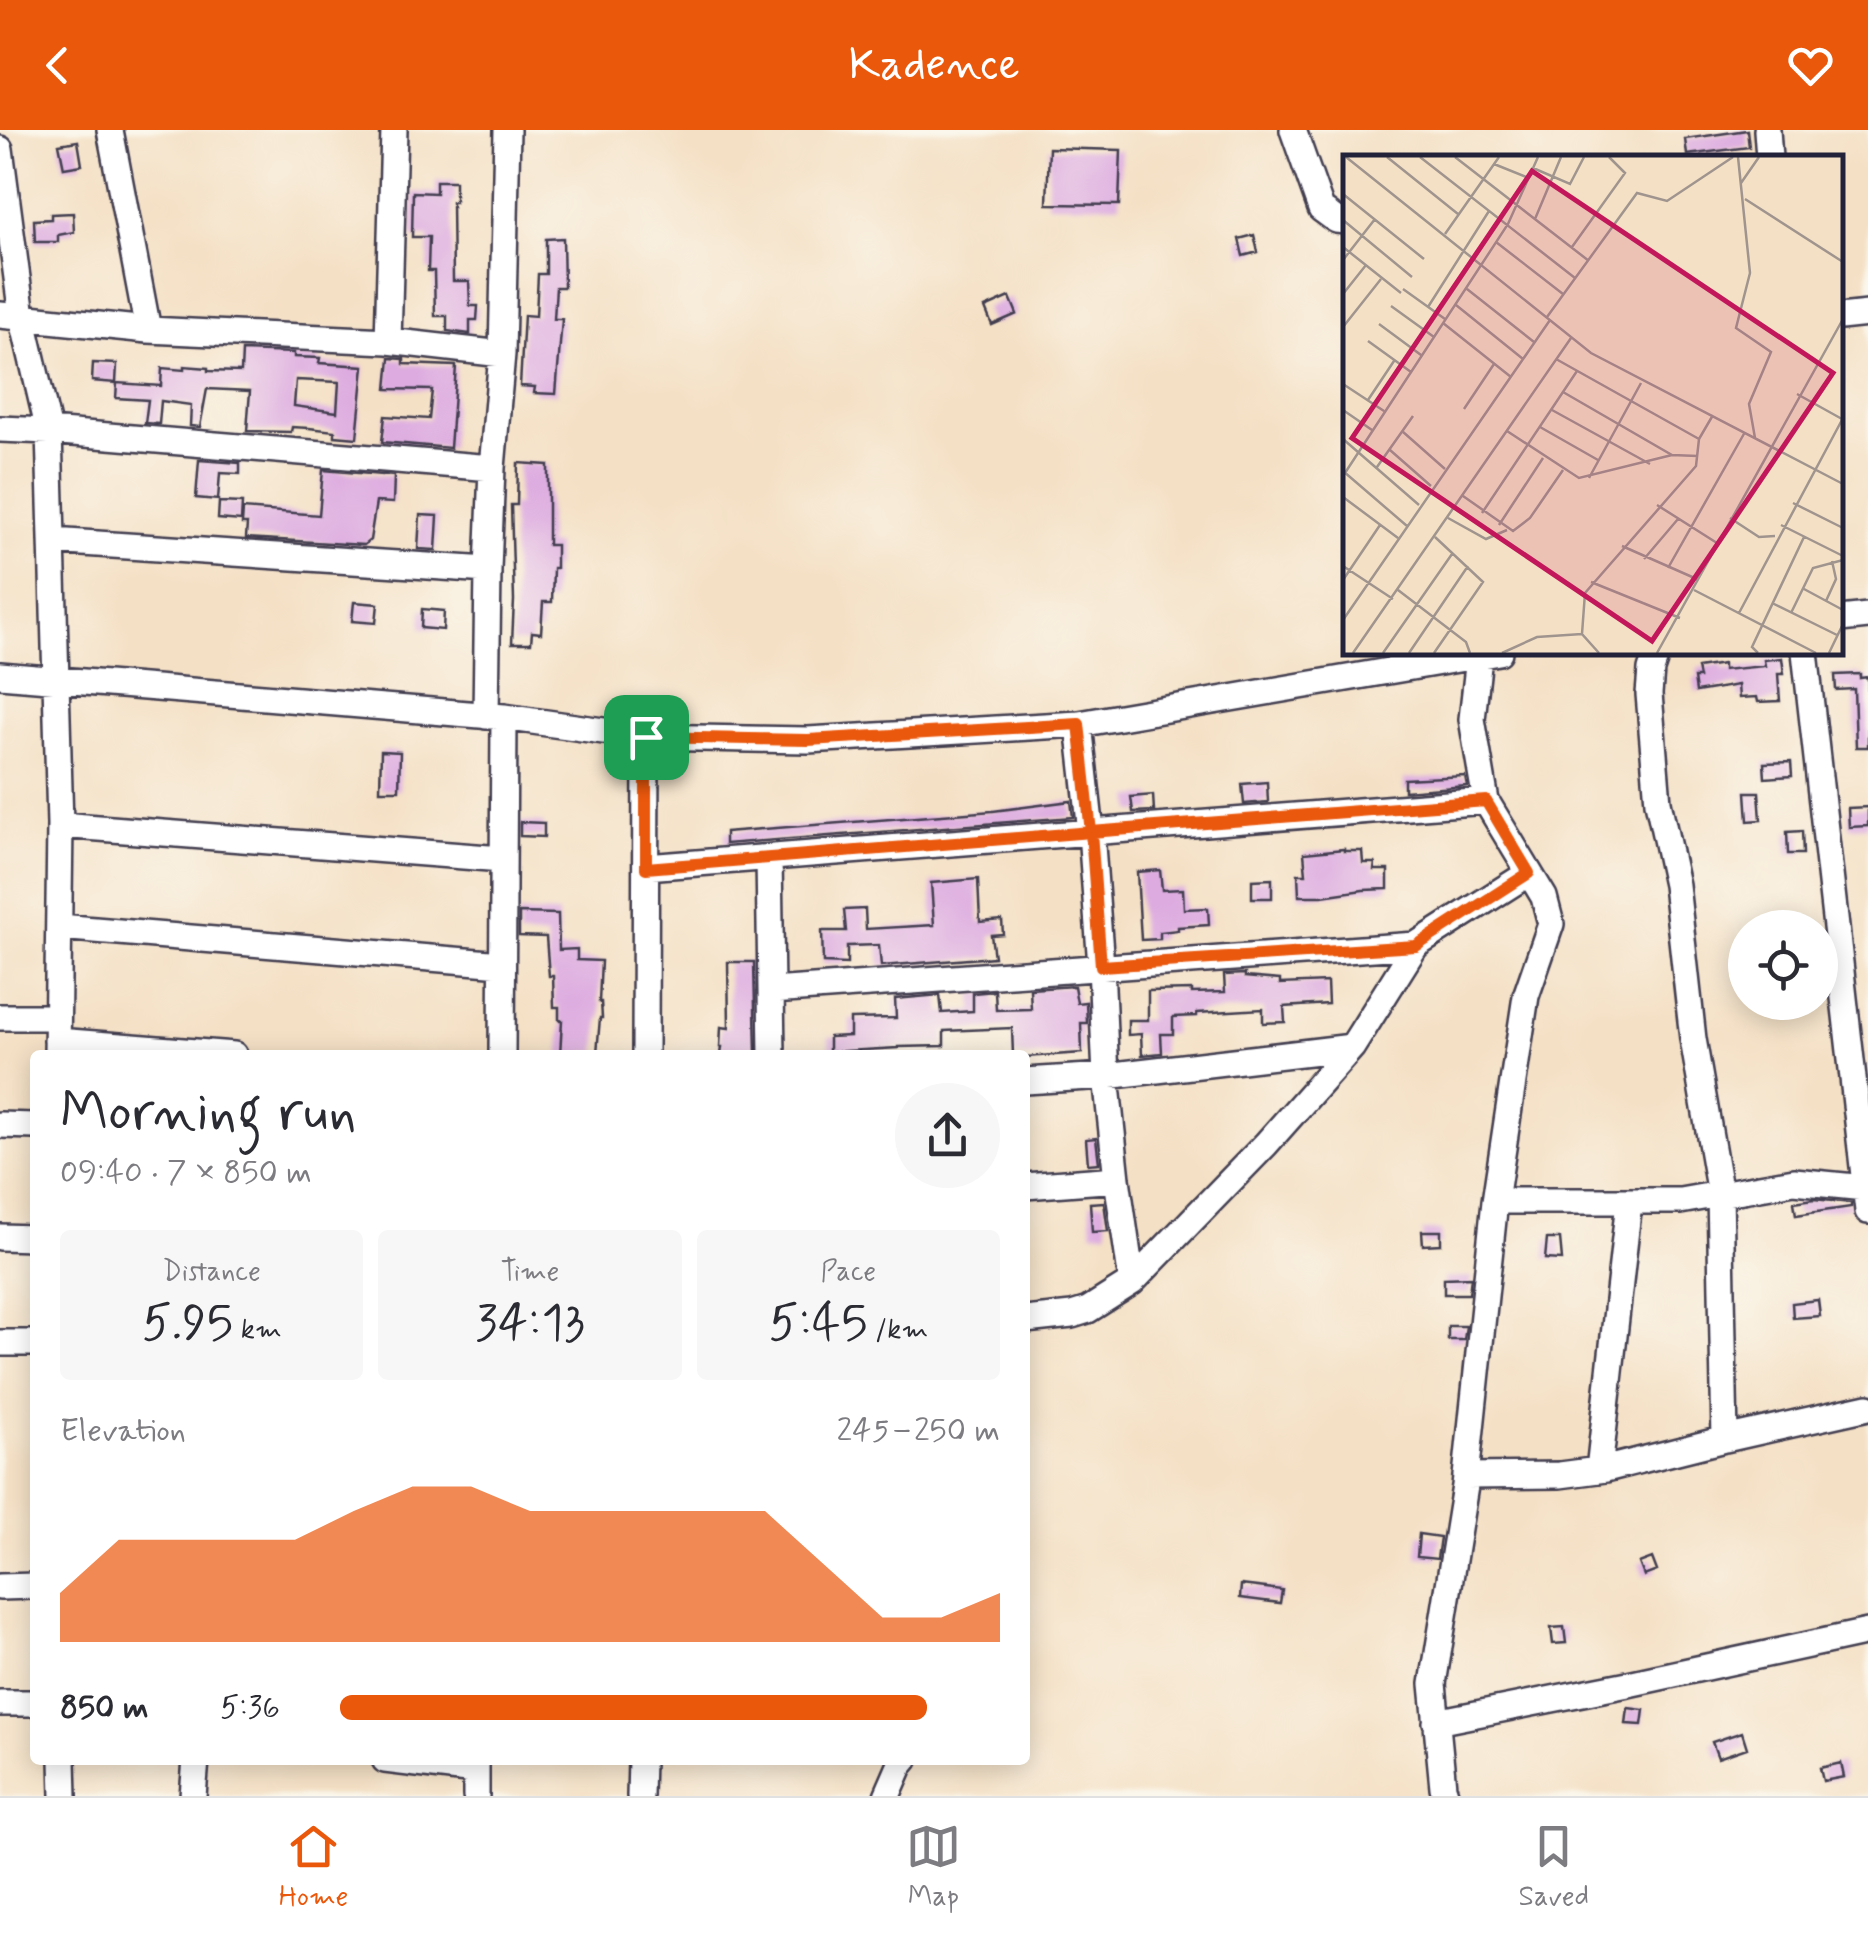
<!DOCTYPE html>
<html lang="en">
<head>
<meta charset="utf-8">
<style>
	:root { --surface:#fff; --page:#f7f7f7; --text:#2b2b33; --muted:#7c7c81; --line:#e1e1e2; --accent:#ea580c }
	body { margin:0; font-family:Mynerve,sans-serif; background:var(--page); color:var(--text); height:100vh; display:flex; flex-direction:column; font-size:38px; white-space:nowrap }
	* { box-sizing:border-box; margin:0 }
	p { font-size:32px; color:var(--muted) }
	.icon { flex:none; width:55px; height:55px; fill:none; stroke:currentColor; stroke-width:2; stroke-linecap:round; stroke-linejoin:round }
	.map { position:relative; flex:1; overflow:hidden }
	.drawer { position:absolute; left:30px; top:920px; width:1000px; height:715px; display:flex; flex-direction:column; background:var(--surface); border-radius:10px; box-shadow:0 5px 25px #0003 }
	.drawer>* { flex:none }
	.buttons { position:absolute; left:1728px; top:780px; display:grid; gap:20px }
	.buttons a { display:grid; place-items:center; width:110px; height:110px; border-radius:50%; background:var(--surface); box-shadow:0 5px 25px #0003; font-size:50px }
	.pin { position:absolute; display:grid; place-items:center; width:85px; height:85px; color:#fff; margin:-42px; border-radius:20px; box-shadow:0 5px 15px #0006 }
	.round { display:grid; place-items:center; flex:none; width:105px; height:105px; border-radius:52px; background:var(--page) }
	.head { display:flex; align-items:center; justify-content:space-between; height:170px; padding:0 30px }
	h1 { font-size:55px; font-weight:600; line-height:75px }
	.figures { display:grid; grid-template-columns:repeat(3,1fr); gap:15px; height:170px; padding:10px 30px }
	.figures div { display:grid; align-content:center; border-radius:10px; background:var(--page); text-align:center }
	.figures b { font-size:50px; font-weight:600 }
	.figures small { font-size:28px; font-weight:400 }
	.figures p { font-size:28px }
	.chart { height:280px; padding:20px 30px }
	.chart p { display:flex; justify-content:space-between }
	.chart svg { width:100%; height:180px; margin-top:10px; fill:var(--accent); opacity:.7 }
	ul { padding:0 30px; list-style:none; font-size:32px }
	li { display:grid; grid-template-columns:160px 120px 1fr; align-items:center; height:75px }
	li i { height:25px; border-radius:12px; background:var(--accent) }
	header { display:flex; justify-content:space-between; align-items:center; height:130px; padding:0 30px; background:var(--accent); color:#fff; font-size:45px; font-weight:600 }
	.tabs { display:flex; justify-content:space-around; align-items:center; height:140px; border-top:2px solid var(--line); background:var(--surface); font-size:28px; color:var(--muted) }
	.tabs a { display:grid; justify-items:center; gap:5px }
	.tabs .selected { color:var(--accent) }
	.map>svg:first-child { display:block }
</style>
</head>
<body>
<header><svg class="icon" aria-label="back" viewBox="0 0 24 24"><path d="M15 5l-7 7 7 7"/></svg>Kadence<svg class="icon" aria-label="heart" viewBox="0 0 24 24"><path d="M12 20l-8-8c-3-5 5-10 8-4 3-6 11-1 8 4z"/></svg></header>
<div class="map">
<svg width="1868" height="1666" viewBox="0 0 1868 1666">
	<rect width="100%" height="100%" fill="#fbf7ec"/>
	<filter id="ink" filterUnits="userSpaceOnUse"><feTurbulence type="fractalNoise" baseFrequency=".01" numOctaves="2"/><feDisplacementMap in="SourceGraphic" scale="20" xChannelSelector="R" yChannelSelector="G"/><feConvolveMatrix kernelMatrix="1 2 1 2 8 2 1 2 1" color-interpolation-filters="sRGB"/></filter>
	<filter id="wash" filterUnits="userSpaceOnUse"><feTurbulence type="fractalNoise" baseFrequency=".0048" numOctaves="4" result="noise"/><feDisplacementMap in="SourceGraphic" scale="40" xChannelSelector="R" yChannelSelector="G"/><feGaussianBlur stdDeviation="2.25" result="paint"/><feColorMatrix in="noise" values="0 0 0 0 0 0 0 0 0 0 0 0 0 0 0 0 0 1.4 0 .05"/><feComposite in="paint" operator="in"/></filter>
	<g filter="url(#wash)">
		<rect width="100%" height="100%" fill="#f4e0c5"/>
		<g id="blocks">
			<path fill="#ddabe0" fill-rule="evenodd" d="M1747,0L1749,17L1687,25L1685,9Z
				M78,11L82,35L64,38L59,14Z
				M1049,18L1121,20L1119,75L1047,74Z
				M436,51H455V72H452L453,151H469L470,176H478L477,190H470V204L447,201V186H435L434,141H428L429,107H412L413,62L436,63Z
				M73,83L74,102L58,105V112H35L34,90L51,89V84Z
				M1254,105L1258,122L1243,126L1239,109Z
				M563,108L564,157H556L554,189H562L556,264L534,263L535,257L520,256L524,185L536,186L538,144H546V109Z
				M1010,167L1017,184L992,195L985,178Z
				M242,221L294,223V227L320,228L319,233L364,236L357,308L335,306V301L309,298L292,297L291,302L247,301L250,261L207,259L200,297L190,296L191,275L161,271L159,294L145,293L148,270L116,268L117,253L161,256L162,238L184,240V236L208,238V241L241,242ZM296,250L339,252L337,282L294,276Z
				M390,228L404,229V234L456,236L450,318L382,312L385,286L429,289L432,260L387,259Z
				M93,233L117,234L116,253L92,251Z
				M199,330L240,333V344L220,343L218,370L196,368Z
				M518,333L548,335V415H556V438H553L552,472H543L541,503L532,502L531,513H512L514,470L511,375H517Z
				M323,340L394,346L393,373L376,372L370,410L364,415L246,408L247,394H242L243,379L319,385Z
				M219,372L242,373L241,391L218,389Z
				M420,385L438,386L436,420L418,419Z
				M354,472L378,474L376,493L352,491Z
				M422,479L444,481L443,500L421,498Z
				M1782,528L1784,544H1778L1780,571L1758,572L1757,567L1739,568L1738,555L1696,562L1694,548H1699L1697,538L1723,534V540L1765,536L1764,530Z
				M1860,544V548L1868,547V617H1856L1854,559L1836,560L1835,545Z
				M381,621L400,622L399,660H380Z
				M1791,632L1792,646L1765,648L1764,633Z
				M1465,646L1467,656L1404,661V649Z
				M1267,652L1268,672L1244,674L1242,654Z
				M1746,662H1759L1761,690L1748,691Z
				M1153,665L1154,681L1133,682L1131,667Z
				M1071,671L1073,687L725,714V702L993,681Z
				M1868,677V696L1849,697L1848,678Z
				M520,692L544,693V707L520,706Z
				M1802,701L1803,724H1788L1787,702Z
				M1344,719V721H1362L1363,733H1375L1374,740H1388V759L1363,760L1322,766H1299L1298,744H1306L1304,723Z
				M1160,740L1162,760L1183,759L1184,779L1208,778L1209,795L1178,797V800L1160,802V809L1141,810L1137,742Z
				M978,749L980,792L1002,790L1003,804L991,805L994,827L881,836L879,815L847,816V834L823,833L822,801H846L844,780L865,779L866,799L934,795L931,753Z
				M1272,749V768H1252V750Z
				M519,783L558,784L559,820L577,819V830L601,831L599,872H601L602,888H600L597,923L585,922V925H560L562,890H559V877H554L553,846H549L546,807L519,806Z
				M728,832H754L756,925H721L722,917H720L721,897L729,898Z
				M1245,844V847L1280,850V854L1327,852L1328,874L1284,877L1285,892L1263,893V879L1197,883V886L1173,887V904H1161L1162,923L1142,925L1141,904L1128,905V890H1148V861L1192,860V863L1225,862L1224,845Z
				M1074,856L1077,873L1086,872L1087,893H1081L1082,923L1025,927L1013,925L1012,898L944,901V916L898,917V918L829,922V907L850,906V889L896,888L895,869L940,865L942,883L973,881V863L995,861L996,880L1031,879L1030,859Z
				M1096,1008L1099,1033L1088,1034L1086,1009Z
				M1814,1069L1851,1073V1077L1796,1085L1794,1072Z
				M1104,1072L1108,1101L1092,1102L1090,1073Z
				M1422,1101H1441V1114L1423,1115Z
				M1547,1109H1560L1562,1130L1545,1129Z
				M1471,1147L1469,1164H1444V1148Z
				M1818,1170L1820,1186L1793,1188L1792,1173Z
				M1448,1196H1466L1464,1210H1448Z
				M1419,1404L1440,1407L1437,1429L1417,1427Z
				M1652,1428L1657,1441L1644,1446L1639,1433Z
				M1241,1455L1282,1460L1280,1473L1240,1468Z
				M1564,1497L1566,1513L1553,1514L1551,1498Z
				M1628,1578L1644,1580L1642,1595L1626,1594Z
				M1742,1602L1747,1618L1718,1628L1712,1612Z
				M1841,1633L1844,1647L1823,1651L1820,1638Z"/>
		</g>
	</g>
	<g filter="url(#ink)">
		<use href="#blocks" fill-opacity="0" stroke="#423e50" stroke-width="2.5"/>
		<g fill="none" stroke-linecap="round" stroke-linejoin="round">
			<g stroke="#423e50" stroke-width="30">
				<path id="minor" d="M110,0L148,200
					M1293,0L1321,79L1336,90L1346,91
					M1767,0L1769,28
					M0,19L22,186L49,301L60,695L57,925
					M0,185L148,200L388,211L502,224
					M1840,187L1868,184
					M388,211L394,0
					M0,299L49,301L492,338
					M52,411L488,440
					M1840,489L1868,486
					M1657,522L1651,540L1649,564L1658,672L1676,755L1693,909L1720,1064L1725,1309
					M1805,522L1868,1081
					M0,545L504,587L646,607L808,610L1079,594L1499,522
					M486,586L488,440L492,338L502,224L507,0
					M1079,594L1091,702L1101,836L1106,946L1117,1049L1132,1152
					M60,695L502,729
					M769,728L772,925
					M646,737L1486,671
					M59,797L502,834
					M772,861L1416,815L1529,743
					M0,887H56
					M57,911L234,925
					M502,925L504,587
					M645,925L646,607
					M1025,951L1106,946L1352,917
					M0,995L35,996
					M1025,1056L1117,1049
					M1495,1071H1680L1794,1051L1865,1058
					M0,1107L35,1108
					M1025,1190L1072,1185L1088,1180L1132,1152L1266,1014L1352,917L1416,815
					M0,1213H35
					M1599,1340L1629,1072
					M1466,1346L1560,1345L1606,1339L1725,1309L1868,1277
					M0,1457L35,1456
					M0,1573H35
					M1436,1592L1628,1554L1868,1502
					M63,1630L64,1666
					M385,1630L475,1641
					M193,1666L196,1630
					M476,1666V1630
					M640,1666L641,1630
					M887,1666L900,1636L905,1630
					M1446,1666L1443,1657L1433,1554L1465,1356L1495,1071L1526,866L1551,794L1544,767L1486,671L1472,589L1479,527"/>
			</g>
			<use href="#minor" stroke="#fff" stroke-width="25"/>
		</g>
	</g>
	<g fill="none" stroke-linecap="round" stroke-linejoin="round" filter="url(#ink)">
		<g stroke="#fff" stroke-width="20">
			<path id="route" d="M646,607L808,610L1079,594L1091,702L1486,671L1529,743L1416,816L1101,836L1091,702L646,738V607"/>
		</g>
		<use href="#route" stroke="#ea580c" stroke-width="12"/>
	</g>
	<g transform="translate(1343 25)">
		<rect width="500" height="500" fill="#f4e0c5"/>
		<path fill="none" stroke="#a0948e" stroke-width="2.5" d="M3,2L248,198L500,329M44,2L115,59M77,2L232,123M112,2L246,106M395,2L407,118L393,173L428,197L406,249L412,283M151,9L186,23M190,13L227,29L241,2M398,28L416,2M0,39L81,104M402,44L500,107M192,64L218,2M0,65L69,122M102,79L156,2M153,87L220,139M0,92L58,138M229,92L282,18L266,2M0,105L32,64M60,134L102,164M124,134L191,187M0,139L23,110M113,150L180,204M48,151L91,182M85,152L146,56M204,162L294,38L324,46L390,2M100,168L168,222M36,169L78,200M0,172L38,124M25,186L68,217M213,204L356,284M0,229L41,256M220,237L329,300L355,301M454,239L499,264M25,245L51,206M121,254L151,209M0,255L29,275M209,255L307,309M197,272L255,305M59,276L102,314M164,276L236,323L329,300M0,284L76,350M47,295L88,331M34,312L70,261M0,316L64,371M0,321L165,69L195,2M246,323L298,228M120,341L170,376L187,363L220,315M0,342L55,383M450,348L500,373M314,350L374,388M139,358L234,216M105,363L143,384L164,375M387,363L416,382L432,381M156,370L200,303M438,370L500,401M279,391L356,425M301,404L335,364M0,411L50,444M325,413L402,277M0,425L37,370M248,427L337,463M461,434L500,455M55,435L123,487L127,498M351,435L473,498M483,446L493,424L489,406M429,448L494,480M396,458L500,263M448,458L470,413L500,405M0,465L207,165M10,498L228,183M40,498L109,399M66,498L125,411M91,498L140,427L92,382M159,498L194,482L239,479M256,498L239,479L242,438L353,311L356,284L370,260M314,498L500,164M415,498L409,492L461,382M486,498L500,469"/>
		<path fill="#c2185b" fill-opacity="0.15" stroke="#c2185b" stroke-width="5" d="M189,16L490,218L309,486L9,283Z"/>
		<rect width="500" height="500" fill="none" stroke="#22223b" stroke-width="5"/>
	</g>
</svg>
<div class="buttons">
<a><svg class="icon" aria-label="locate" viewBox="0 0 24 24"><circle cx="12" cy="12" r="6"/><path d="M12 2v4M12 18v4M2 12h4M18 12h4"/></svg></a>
</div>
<div class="pin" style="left:646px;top:607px;background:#1e9e55"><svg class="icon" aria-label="arrive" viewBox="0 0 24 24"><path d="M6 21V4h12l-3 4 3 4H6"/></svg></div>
<section class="drawer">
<div class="head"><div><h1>Morning run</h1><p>09:40 · 7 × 850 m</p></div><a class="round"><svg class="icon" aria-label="share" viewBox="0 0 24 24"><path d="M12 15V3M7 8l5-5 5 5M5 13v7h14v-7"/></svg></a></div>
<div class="figures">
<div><p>Distance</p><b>5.95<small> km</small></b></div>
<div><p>Time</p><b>34:13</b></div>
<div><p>Pace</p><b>5:45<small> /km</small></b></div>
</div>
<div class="chart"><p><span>Elevation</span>245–250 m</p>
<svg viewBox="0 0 160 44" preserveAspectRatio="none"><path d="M0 44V32L10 19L20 19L30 19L40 19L50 12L60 6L70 6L80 12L90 12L100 12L110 12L120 12L130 25L140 38L150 38L160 32V44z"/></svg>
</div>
<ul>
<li><b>850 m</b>5:36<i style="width:89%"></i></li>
</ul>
</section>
</div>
<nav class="tabs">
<a class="selected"><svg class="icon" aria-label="home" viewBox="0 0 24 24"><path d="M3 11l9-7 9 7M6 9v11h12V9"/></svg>Home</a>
<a><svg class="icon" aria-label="map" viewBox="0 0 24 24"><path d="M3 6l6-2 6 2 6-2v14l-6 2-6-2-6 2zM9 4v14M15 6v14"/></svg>Map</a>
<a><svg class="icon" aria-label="saved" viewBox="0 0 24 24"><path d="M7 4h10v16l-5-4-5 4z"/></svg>Saved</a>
</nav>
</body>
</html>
